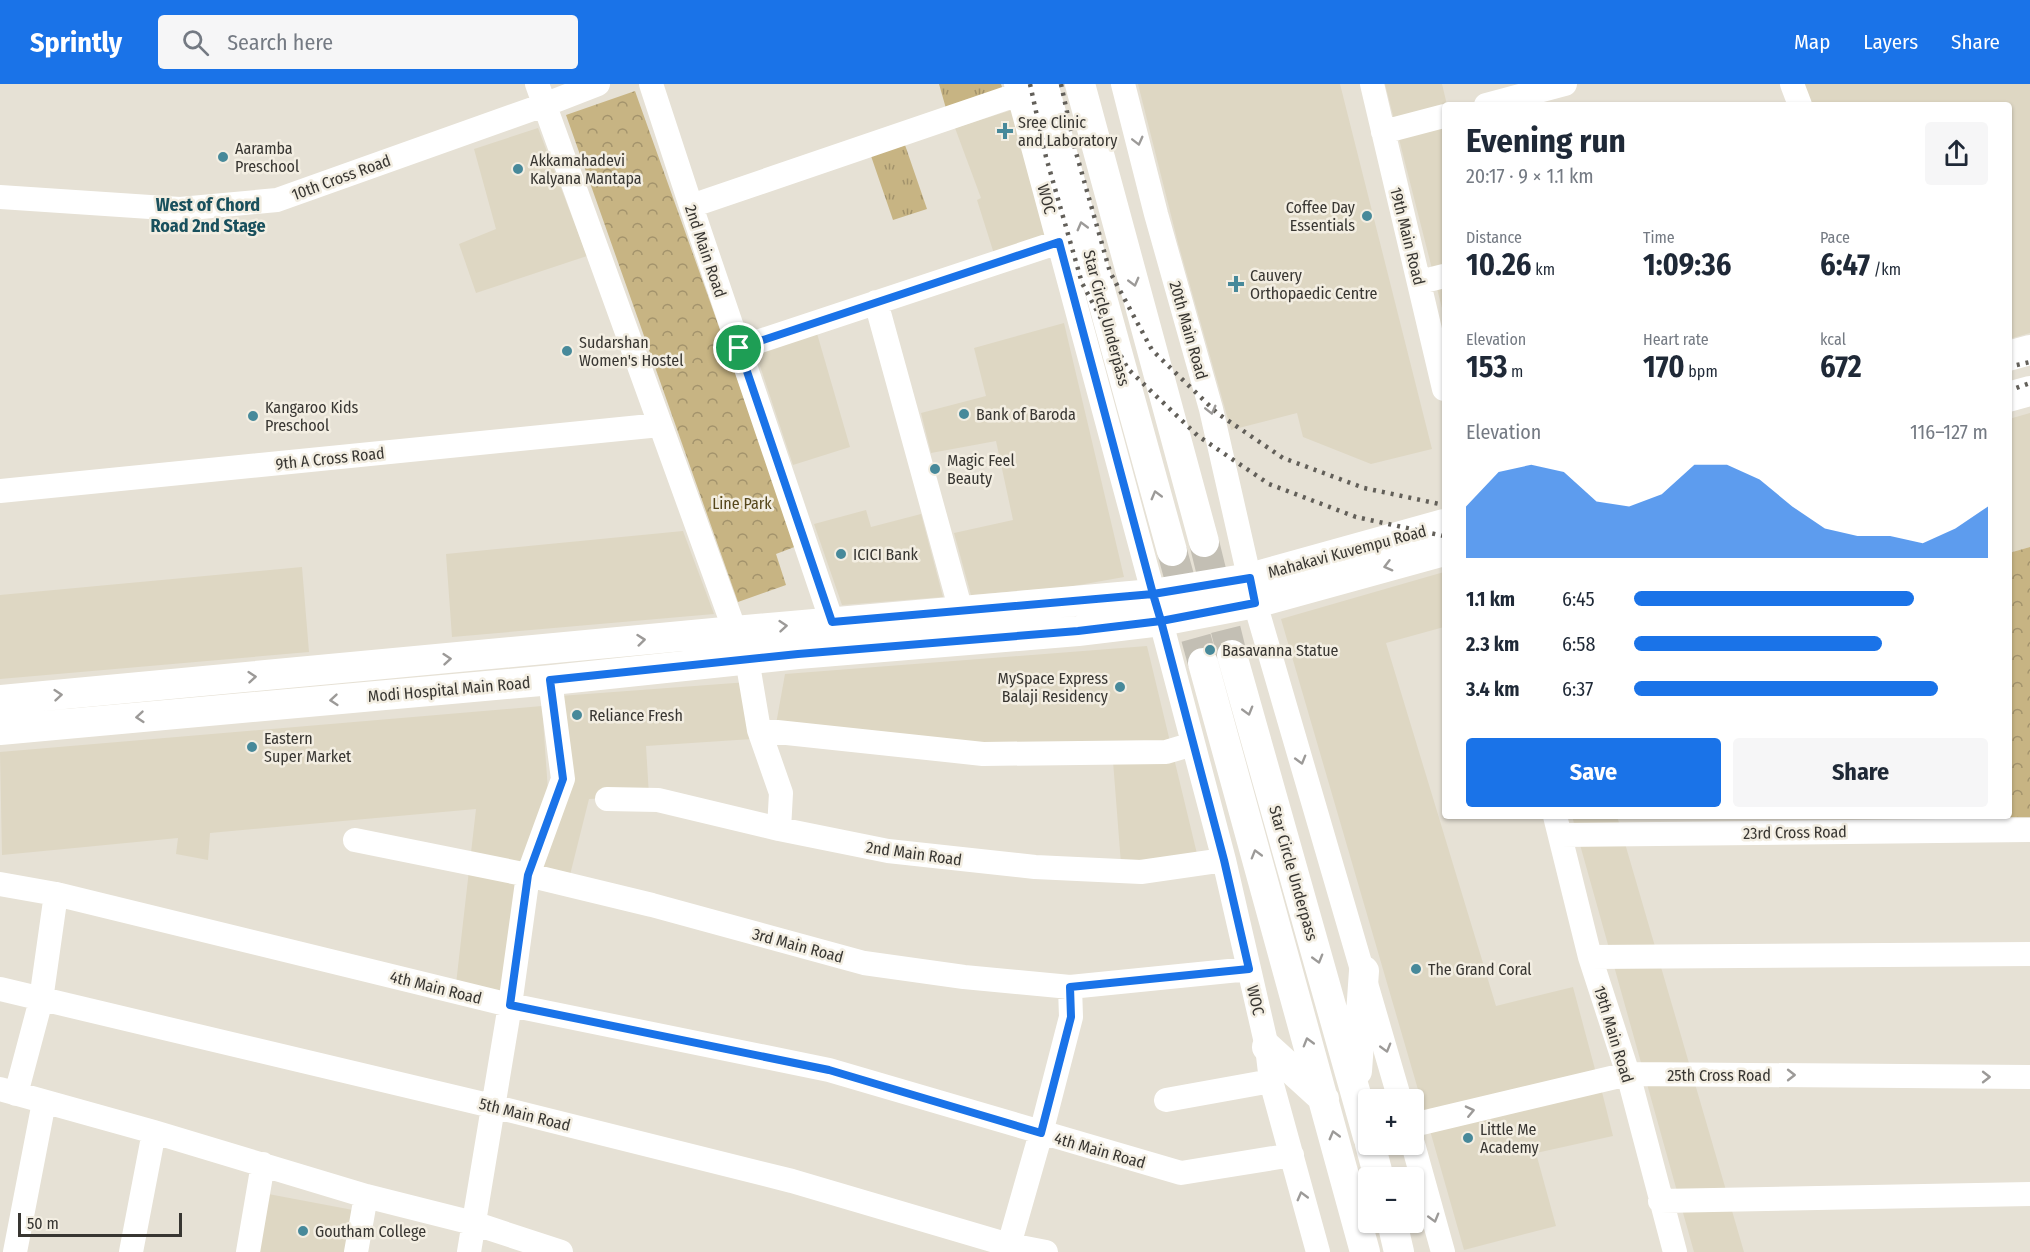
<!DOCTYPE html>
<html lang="en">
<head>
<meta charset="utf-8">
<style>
	:root { --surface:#fff; --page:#f6f6f7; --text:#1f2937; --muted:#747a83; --accent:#1a73e8 }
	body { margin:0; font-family:"Fira Sans Condensed",sans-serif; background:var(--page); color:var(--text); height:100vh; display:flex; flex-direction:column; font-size:22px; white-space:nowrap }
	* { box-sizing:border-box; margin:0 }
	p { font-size:20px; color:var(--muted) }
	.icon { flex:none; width:33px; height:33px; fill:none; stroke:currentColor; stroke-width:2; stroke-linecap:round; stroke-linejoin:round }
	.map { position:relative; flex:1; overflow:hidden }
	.side { position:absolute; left:1442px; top:18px; width:570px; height:717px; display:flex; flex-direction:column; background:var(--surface); border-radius:6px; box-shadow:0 2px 4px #0004 }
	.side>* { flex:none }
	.buttons { position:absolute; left:1358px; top:1005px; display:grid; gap:12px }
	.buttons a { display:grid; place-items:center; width:66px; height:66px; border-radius:6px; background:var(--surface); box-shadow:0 2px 4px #0004; font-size:30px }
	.scale { position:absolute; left:18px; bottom:15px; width:164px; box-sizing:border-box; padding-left:6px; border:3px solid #383632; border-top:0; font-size:16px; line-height:21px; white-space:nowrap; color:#383632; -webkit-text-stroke:4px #f3eee2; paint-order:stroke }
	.pin { position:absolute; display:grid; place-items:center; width:51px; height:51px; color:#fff; margin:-26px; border:3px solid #fff; border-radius:50%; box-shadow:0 2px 6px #0007 }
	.round { display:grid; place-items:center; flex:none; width:63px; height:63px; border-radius:6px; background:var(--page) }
	.head { display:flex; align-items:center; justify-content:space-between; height:102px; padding:0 24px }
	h1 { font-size:33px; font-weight:700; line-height:45px }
	.metrics { display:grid; grid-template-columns:repeat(3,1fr); gap:9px; height:102px; padding:6px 24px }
	.metrics div { display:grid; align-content:center }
	.metrics b { font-size:30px; font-weight:700 }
	.metrics small { font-size:16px; font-weight:400 }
	.metrics p { font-size:16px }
	.chart { height:168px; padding:12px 24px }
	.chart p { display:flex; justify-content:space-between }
	.chart svg { width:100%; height:108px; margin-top:6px; fill:var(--accent); opacity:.7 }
	.primary-button { display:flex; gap:12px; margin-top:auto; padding:12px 24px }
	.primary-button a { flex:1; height:69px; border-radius:6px; background:var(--accent); color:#fff; font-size:24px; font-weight:700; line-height:69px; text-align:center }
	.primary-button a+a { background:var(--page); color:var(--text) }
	ul { padding:0 24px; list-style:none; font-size:20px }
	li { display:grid; grid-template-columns:96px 72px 1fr; align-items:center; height:45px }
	li i { height:15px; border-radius:8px; background:var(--accent) }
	header { display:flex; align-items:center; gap:36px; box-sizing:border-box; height:84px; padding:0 30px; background:var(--accent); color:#fff }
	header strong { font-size:28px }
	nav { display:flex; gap:33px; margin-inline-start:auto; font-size:21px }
	.search { width:420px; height:54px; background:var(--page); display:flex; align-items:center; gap:15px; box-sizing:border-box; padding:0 21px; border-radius:6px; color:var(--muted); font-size:22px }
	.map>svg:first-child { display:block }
</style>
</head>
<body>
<header>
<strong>Sprintly</strong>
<div class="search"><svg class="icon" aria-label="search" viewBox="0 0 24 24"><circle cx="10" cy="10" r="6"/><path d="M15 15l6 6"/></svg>Search here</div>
<nav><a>Map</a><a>Layers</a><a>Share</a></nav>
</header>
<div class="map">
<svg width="2030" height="1168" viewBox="0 0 2030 1168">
	<defs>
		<pattern id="grass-tufts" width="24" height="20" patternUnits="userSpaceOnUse" patternTransform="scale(1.5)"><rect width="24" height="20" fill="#c7b483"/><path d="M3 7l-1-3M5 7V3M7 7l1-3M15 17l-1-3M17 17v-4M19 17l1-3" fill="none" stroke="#a3936c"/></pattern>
		<pattern id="park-crowns" width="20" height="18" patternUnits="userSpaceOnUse" patternTransform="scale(1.5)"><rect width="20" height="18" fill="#c7b483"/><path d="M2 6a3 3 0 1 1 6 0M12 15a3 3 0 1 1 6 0" fill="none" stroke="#a3936c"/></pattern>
	</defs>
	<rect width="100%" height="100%" fill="#e6e1d5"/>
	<path fill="#ded7c3" d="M1138,0H1340L1432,365L1371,380L1303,353L1297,329L1231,346L1178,159Z
		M1385,0H1442L1447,21H1444V232Z
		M1803,0H2030V249L2009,255L2008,21H1811Z
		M1012,26L1050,155L995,173L977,116L981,114L955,44Z
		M538,44L587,172L476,209L459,160L496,145L474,65Z
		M1064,239L1124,493L1068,503L971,511L954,449L1013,436L996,357L931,369L921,329L986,312L974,264Z
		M816,246L850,363L793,381L754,264Z
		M2030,329V463L2009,469V335Z
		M866,426L871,443L921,430L943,513L842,521L814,440Z
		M683,447L714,530L452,553L446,470Z
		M302,483L309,568L0,595V511Z
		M1444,488V543L1386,559L1496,922L1573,903L1596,989L1426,1033L1281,535Z
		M1147,562L1198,774L1121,780L1113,677L773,657L785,590Z
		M748,598L752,655L646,662L649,712L589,715L570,791L538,785L565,712L560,612Z
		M542,622L549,721L504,909L456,900L476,725L210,749L208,776L176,770L178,754L2,771L0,668Z
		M1572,732H1617L1744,1168H1694Z
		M1601,1004L1613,1052L1536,1069L1556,1142L1464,1166L1429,1043Z
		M263,1109L353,1126L345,1168H252Z"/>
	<path fill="url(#grass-tufts)" d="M939,0H1001L1004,9L947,28Z
		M905,61L927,125L893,136L871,72Z"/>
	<path fill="url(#park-crowns)" d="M635,7L797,462L776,470L786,501L738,518L566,31Z
		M2030,463V733H2003L2008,732L2009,469Z"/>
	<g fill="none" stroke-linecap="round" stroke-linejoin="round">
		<path stroke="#c3bfb4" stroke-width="30" stroke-dasharray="30 15" stroke-linecap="butt" d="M1204,458L1232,571
			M1172,467L1203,579"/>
		<path stroke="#fff" stroke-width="24" d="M537,0L735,547
			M651,0L691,122L832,538
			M1016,0L1164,549L1224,776L1267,963L1271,997L1318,1168
			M1123,0L1156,130L1211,325L1255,519L1400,1016
			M1372,0L1444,305
			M1792,0L1800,21
			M1486,21L1565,0
			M1383,48L1444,32
			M0,113L180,125L277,116L544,21L598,0
			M691,122L1019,10
			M1420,198L1444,192
			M876,218L961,527
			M739,264L1059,158
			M0,407L660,341
			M747,575L759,646L781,709L779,745
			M759,646L983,670L1166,668L1193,660
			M607,715L658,716L779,745L888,767L1035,783L1141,788L1224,776
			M1555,732L1590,873L1628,990L1675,1168
			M1560,751L2030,746
			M355,756L528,791L652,821L864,879L964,893L1070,903L1249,885
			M0,800L56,810L510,921L829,986L1181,1089L1292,1071
			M1590,873L2030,870
			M0,905L492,1022L792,1097L1009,1161L1046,1168
			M0,1005L154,1048L366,1112L473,1139L561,1168
			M16,1010L41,916L56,810
			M1166,1016L1271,997
			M1413,1041L1628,990L2030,993
			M1413,1060L1443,1168
			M1660,1117L2030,1110
			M15,1168L44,1018
			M131,1168L154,1048
			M248,1168L263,1080
			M356,1168L366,1112
			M469,1168L510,921L528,791L563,695L550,596
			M1007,1168L1041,1049L1071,933L1070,903"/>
		<path stroke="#fff" stroke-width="30" d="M1043,0L1172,467
			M1080,0L1204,458
			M2008,272L2030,266
			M2008,313L2030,307
			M1232,571L1368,1053
			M1203,579L1365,1168
			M0,616L735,547L1153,510L1250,494L1444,440
			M0,646L552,596L798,570L1078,547L1161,537L1255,519L1444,467
			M1267,963L1324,1015
			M1357,987L1364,887
			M1370,1060L1379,1094
			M1392,1138L1399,1168"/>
		<path stroke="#625f59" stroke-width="4.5" stroke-dasharray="3 6" stroke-linecap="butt" d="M1030,0L1046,73L1082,199L1128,285L1198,352L1269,400L1356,433L1444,452
			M1061,0L1075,65L1110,188L1152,266L1217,329L1283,374L1364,404L1444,421
			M2008,283L2030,278
			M2008,307L2030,299"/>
	</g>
	<defs><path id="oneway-chevron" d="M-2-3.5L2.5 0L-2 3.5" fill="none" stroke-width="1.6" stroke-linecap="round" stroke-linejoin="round" transform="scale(1.5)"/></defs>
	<g stroke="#9c9a98">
		<use href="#oneway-chevron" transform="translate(1138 57) rotate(76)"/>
		<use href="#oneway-chevron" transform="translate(1082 142) rotate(-105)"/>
		<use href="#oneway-chevron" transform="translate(1134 198) rotate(75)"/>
		<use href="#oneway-chevron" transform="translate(1211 326) rotate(76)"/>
		<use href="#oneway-chevron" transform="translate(1156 411) rotate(-105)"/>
		<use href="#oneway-chevron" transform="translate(1388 482) rotate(165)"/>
		<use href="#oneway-chevron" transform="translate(783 542) rotate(-5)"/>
		<use href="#oneway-chevron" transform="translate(641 556) rotate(-6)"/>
		<use href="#oneway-chevron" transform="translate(447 575) rotate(-5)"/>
		<use href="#oneway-chevron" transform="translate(252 593) rotate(-5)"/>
		<use href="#oneway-chevron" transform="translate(58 611) rotate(-5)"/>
		<use href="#oneway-chevron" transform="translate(334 616) rotate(175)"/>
		<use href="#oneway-chevron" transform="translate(1248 627) rotate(74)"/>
		<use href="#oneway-chevron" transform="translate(140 633) rotate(175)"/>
		<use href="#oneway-chevron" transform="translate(1301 676) rotate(74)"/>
		<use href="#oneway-chevron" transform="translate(1256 770) rotate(-106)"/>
		<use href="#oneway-chevron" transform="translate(1318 875) rotate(74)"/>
		<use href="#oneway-chevron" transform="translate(1308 958) rotate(-106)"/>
		<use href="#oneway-chevron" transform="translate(1386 964) rotate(74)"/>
		<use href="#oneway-chevron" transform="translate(1791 991)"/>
		<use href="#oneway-chevron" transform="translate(1986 993)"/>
		<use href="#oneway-chevron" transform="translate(1470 1027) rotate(-13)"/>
		<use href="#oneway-chevron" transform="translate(1334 1051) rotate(-105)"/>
		<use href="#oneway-chevron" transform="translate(1302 1112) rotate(-105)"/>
		<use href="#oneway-chevron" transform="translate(1434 1134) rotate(74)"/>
	</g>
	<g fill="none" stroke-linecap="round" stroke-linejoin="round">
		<g stroke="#fff" stroke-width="12">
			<path id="route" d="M739,264L832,538L1153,510L1161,537L1078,547L798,570L550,596L563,695L528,791L510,921L829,986L1041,1049L1071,933L1070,903L1249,885L1224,776L1161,537L1255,519L1250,494L1153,510L1059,158L739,264"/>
		</g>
		<use href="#route" stroke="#1a73e8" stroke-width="8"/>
	</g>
	<g fill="#47899a" stroke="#f3eee2" stroke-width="2">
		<path d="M1002 38h6v6h6v6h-6v6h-6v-6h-6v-6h6z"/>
		<circle cx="223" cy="73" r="6"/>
		<circle cx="518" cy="85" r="6"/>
		<circle cx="1367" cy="132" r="6"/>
		<path d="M1233 191h6v6h6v6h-6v6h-6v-6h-6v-6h6z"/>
		<circle cx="567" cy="267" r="6"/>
		<circle cx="964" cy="330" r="6"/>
		<circle cx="253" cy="332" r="6"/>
		<circle cx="935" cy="385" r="6"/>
		<circle cx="841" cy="470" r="6"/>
		<circle cx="1210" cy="566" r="6"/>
		<circle cx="1120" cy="603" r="6"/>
		<circle cx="577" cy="631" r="6"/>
		<circle cx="252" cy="663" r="6"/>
		<circle cx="1416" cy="885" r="6"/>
		<circle cx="1468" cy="1054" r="6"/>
		<circle cx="303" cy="1147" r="6"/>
	</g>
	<g text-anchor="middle" stroke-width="5" stroke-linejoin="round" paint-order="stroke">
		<g font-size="16" fill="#383632" stroke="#f3eee2" text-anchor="start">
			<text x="1018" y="44">Sree Clinic<tspan x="1018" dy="18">and Laboratory</tspan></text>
			<text x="235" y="70">Aaramba<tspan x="235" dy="18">Preschool</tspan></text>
			<text x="530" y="82">Akkamahadevi<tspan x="530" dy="18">Kalyana Mantapa</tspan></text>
			<text x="1355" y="129" text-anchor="end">Coffee Day<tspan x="1355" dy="18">Essentials</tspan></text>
			<text x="1250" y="197">Cauvery<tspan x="1250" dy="18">Orthopaedic Centre</tspan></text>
			<text x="579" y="264">Sudarshan<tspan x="579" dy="18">Women's Hostel</tspan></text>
			<text x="265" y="329">Kangaroo Kids<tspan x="265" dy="18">Preschool</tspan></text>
			<text x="976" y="336">Bank of Baroda</text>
			<text x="947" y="382">Magic Feel<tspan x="947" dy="18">Beauty</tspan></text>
			<text x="853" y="476">ICICI Bank</text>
			<text x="1222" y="572">Basavanna Statue</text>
			<text x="1108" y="600" text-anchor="end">MySpace Express<tspan x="1108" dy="18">Balaji Residency</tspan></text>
			<text x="589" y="637">Reliance Fresh</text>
			<text x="264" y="660">Eastern<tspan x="264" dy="18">Super Market</tspan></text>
			<text x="1428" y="891">The Grand Coral</text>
			<text x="1480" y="1051">Little Me<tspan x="1480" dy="18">Academy</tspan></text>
			<text x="315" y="1153">Goutham College</text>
		</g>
		<g font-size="16" fill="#383632" stroke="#f3eee2">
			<text transform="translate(341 93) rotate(-20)" y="6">10th Cross Road</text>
			<text transform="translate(1047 115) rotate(75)" y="6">WOC</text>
			<text transform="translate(1408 152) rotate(76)" y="6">19th Main Road</text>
			<text transform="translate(706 167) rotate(71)" y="6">2nd Main Road</text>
			<text transform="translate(1107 234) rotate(75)" y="6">Star Circle Underpass</text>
			<text transform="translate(1189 246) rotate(74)" y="6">20th Main Road</text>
			<text transform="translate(330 374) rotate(-6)" y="6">9th A Cross Road</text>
			<text transform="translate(1347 467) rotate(-15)" y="6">Mahakavi Kuvempu Road</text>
			<text transform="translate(449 605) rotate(-5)" y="6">Modi Hospital Main Road</text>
			<text transform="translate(1795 748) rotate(-1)" y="6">23rd Cross Road</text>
			<text transform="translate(914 769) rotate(8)" y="6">2nd Main Road</text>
			<text transform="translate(1294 789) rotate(74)" y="6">Star Circle Underpass</text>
			<text transform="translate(798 861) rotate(15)" y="6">3rd Main Road</text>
			<text transform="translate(436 903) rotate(14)" y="6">4th Main Road</text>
			<text transform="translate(1256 916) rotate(77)" y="6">WOC</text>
			<text transform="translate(1614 950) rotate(73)" y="6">19th Main Road</text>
			<text x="1719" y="997">25th Cross Road</text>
			<text transform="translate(525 1030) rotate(14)" y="6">5th Main Road</text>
			<text transform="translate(1100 1066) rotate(16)" y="6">4th Main Road</text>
		</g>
		<g font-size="16" fill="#56471c" stroke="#f3eee2">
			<text x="742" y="425">Line Park</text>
		</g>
		<g font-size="18" font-weight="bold" fill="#19505d" stroke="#f3eee2">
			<text x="208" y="127">West of Chord<tspan x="208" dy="21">Road 2nd Stage</tspan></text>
		</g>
	</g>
</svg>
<div class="buttons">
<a>+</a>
<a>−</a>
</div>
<div class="scale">50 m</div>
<div class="pin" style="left:739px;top:264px;background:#1e9e55"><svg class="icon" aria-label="arrive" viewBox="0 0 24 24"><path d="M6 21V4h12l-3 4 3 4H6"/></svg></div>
<section class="side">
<div class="head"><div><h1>Evening run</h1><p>20:17 · 9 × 1.1 km</p></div><a class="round"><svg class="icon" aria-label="share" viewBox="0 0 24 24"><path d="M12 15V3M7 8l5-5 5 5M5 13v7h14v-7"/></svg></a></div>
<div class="metrics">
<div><p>Distance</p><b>10.26<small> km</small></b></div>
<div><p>Time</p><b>1:09:36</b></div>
<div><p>Pace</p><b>6:47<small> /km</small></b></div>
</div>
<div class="metrics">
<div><p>Elevation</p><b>153<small> m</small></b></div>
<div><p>Heart rate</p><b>170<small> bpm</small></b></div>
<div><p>kcal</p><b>672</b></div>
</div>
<div class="chart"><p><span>Elevation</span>116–127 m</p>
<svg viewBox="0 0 160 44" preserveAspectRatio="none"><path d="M0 44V23L10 9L20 6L30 9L40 21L50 23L60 18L70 6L80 6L90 12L100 23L110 32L120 35L130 35L140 38L150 32L160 23V44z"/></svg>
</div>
<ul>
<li><b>1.1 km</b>6:45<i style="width:79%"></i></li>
<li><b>2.3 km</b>6:58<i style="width:70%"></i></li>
<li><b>3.4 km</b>6:37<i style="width:86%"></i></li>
</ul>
<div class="primary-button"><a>Save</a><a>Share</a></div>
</section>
</div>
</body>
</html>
